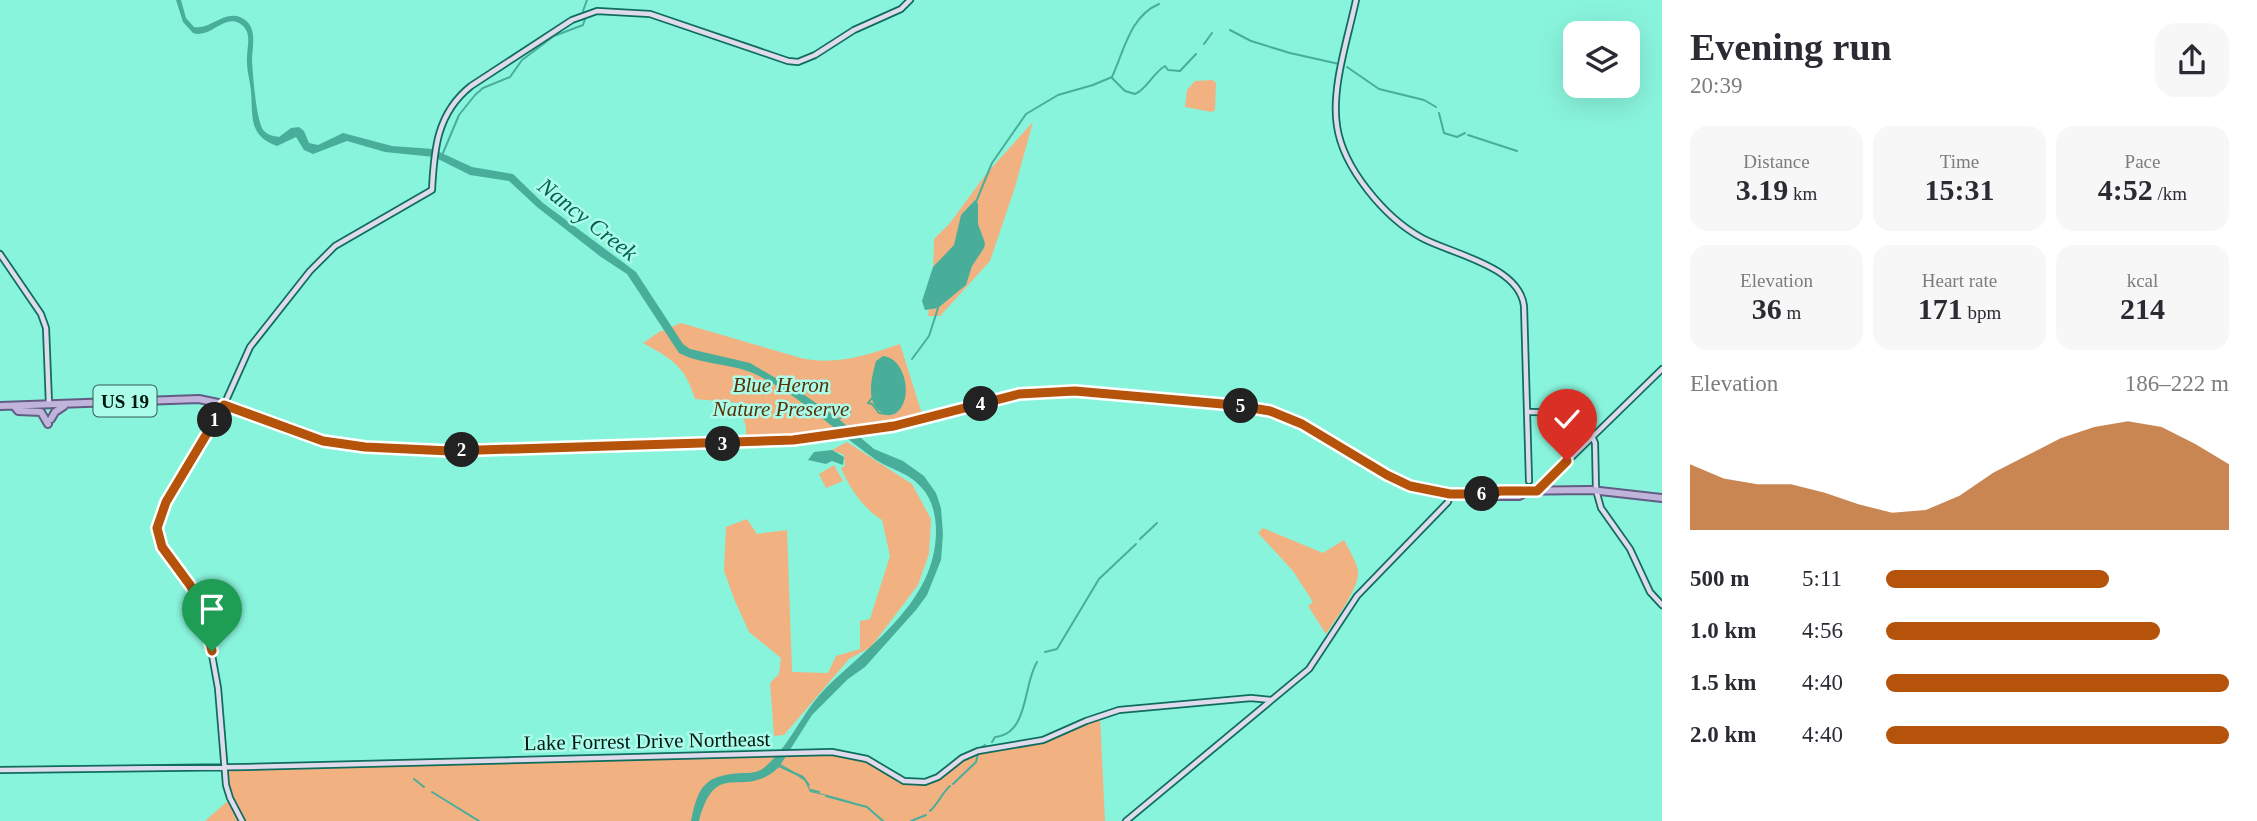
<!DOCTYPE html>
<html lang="en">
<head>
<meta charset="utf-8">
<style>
	:root { --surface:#fff; --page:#f7f7f7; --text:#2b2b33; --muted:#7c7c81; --accent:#b45309 }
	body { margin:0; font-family:"Times New Roman",serif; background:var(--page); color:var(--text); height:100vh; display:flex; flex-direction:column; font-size:26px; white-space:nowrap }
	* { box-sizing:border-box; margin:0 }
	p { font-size:23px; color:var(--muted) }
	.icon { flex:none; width:38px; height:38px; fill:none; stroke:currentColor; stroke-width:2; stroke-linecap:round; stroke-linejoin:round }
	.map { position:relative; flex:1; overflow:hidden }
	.side { display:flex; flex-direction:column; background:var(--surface); width:595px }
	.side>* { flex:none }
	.controls { position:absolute; left:1563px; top:21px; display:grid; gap:14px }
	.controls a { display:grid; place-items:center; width:77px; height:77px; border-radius:14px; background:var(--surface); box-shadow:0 7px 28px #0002; font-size:35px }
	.pin { position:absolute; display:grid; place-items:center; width:60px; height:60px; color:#fff; margin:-72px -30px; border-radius:50% 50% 50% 0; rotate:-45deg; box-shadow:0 0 7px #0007 }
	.pin .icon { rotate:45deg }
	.km { position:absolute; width:35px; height:35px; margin:-18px; border-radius:50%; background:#222; color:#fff; font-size:19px; line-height:35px; text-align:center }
	.round { display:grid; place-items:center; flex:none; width:74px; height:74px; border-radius:21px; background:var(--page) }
	.overview { display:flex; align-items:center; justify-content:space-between; height:119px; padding:0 28px }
	h1 { font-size:38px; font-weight:700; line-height:52px }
	.figures { display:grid; grid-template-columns:repeat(3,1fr); gap:10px; height:119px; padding:7px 28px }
	.figures div { display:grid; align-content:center; border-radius:18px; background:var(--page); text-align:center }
	.figures b { font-size:30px; font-weight:700 }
	.figures small { font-size:19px; font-weight:400 }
	.figures p { font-size:19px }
	.chart { height:196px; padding:14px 28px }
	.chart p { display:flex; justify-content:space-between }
	.chart svg { width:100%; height:126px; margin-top:7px; fill:var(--accent); opacity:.7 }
	ul { padding:0 28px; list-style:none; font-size:23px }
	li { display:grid; grid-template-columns:112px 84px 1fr; align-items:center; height:52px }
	li i { height:18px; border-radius:9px; background:var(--accent) }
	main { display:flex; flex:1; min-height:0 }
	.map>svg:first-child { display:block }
</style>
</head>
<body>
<main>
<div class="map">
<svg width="1662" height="821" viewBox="0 0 1662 821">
	<rect width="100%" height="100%" fill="#89f4dc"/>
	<path fill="#f2b180" d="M1213,80L1216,83L1215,110L1212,112L1185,107L1187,90L1195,81Z
		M1033,122L1015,187L990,261L940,316H928L933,277L934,239L950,223L986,174Z
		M681,323L801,358C836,366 867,355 900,344L923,417C866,431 805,438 746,441V427L739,403L695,399C685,366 672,359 643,343L659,332Z
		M847,442L912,484L931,519L929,554L918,585L871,647L849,659L784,735L774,736L770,683L779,674L781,658L749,632L735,601L724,571L726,527L747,519L757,534L787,530L792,672L828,673L836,656L860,649V621L870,619L890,556L882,520C863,508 850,489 841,468L845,466L844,455L832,450Z
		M834,465L843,481L826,488L819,474Z
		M1263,528L1323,553L1344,540C1349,549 1356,561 1358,571C1360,587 1335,620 1326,634L1308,606L1313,602L1293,571L1258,533Z
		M1100,716L1105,821H205L230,799L221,768L832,753L859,754L885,771L911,784L931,783L966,756L983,750L1040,742Z"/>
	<path fill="#48ae9a" d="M176,0H181L186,18L194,27C211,30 222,11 240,17C259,25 252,46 252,61C253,75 256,121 264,131C268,135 273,136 279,137L291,128L299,127L304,131L309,143L318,145L343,133L392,146L433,149L472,167L513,174L543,203L636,272L683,344L690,349L750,363L803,394L840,420L874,449L903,461L924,476L936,493L941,508L943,534L941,560L927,595L916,610L865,667L848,679L812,715L781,764L805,779L811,791L855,802L810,792L805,781L781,765C743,804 717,754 699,821H691C698,786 705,775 742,773C751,773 759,773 766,766C790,745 802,713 824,690C869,645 936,602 936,531C936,516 932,498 921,487C907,471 887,469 872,457C833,429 799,395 755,374C731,363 702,365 679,353L627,274L601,257L537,207L509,181L470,175L434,157L385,152L347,141L313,154L304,150L296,137L277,146C248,136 253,116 251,91C250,80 246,69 247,58C247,45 253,31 239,23C223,15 210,39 193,33L183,22Z
		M975,200L978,204V224L985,243L984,248L972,266L966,285L938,308L925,310L922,301L933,267L954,245L961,215Z
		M883,356C906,358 914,400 896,413C891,416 885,416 881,412C865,402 872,376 876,361Z
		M832,450L844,457L843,465L832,461L826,464L808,460L814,452Z"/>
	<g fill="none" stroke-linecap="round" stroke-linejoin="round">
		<path stroke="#48ae9a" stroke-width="2" d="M583,11L587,0
			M1230,30L1251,41L1290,53L1339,64
			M1204,44L1212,33
			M1347,67L1379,89L1424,100L1436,107
			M1112,78L1125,91L1135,94C1147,89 1152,74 1165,66L1168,70L1180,71L1196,54
			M1439,113L1444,133L1457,137L1465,133
			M1468,135L1517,151
			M443,153L459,115L475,95L483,88L510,77L522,60L554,36L583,25L585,19
			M976,202L992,163L1026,114L1058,95L1093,85L1112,77C1124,51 1130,16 1159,4
			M912,359L929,336L938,308
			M872,398L868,403L872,404L879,413L886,414
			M839,419L850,412
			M1140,539L1157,523
			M1045,652L1057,649L1099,579L1136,544
			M992,742L995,737C1029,734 1023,684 1037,662
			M982,747L985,745
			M779,766L803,777L809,785
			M414,779L424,787
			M953,784L976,762L978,754
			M811,790L819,792
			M432,792L479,821
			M826,796L867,807L883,821
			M930,811C938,804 942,793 950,786
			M911,821L926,815"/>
		<g stroke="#0f6d5d" stroke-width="8">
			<path id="secondary" d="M1356,0C1348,38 1331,88 1337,126C1343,168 1385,218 1422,238C1452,254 1519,266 1524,306L1529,481
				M0,254L41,314L46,328L49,404
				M1527,412C1551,412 1568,411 1586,429C1590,434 1593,437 1595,443L1596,490L1601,508L1630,549L1650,592L1662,605
				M1537,491L1662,369
				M0,770L246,767L832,752L867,759L904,781L925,782L938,777L962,758L978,751L1043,740L1086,721L1119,710L1251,698L1271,700
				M242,821L230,798L226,785L218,688L205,616L195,593L159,542L157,533L158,520L166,502L224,405L250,347L310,271L335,246L432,190C434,149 437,113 471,86L572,20L597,11L650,14L788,61L798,62L815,55L854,30L901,9L910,0
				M1126,821L1309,669L1357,596L1448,502L1450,493"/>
		</g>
		<g stroke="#625c85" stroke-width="10">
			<path id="primary" d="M0,406L199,399L218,403L323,441L365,447L450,451L793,440L894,426L1019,394L1075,391L1234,405L1270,411L1302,424L1387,475L1410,486L1450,493L1492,494L1494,492L1508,491L1591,490L1662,498
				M14,406L18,411L41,412L48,424
				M51,419L55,412L64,406
				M1492,494L1495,496H1519L1525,493"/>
		</g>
		<use href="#secondary" stroke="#e0daed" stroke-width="4.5"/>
		<use href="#primary" stroke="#c0b4db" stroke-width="6"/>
	</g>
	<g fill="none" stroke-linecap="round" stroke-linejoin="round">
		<g stroke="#fff" stroke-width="14">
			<path id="route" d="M212,651L201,604L190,585L162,547L157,528L166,502L224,405L323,441L365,447L450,451L793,440L894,426L1019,394L1075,391L1234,405L1270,411L1302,424L1387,475L1410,486L1450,494H1492L1500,491H1537L1567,461"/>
		</g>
		<use href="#route" stroke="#b45309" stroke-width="9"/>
	</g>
	<g text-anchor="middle" stroke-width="5" stroke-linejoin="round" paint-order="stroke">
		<rect fill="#abfde9" stroke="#345b52" stroke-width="2" x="93.5" y="385.5" width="63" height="31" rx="5"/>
		<g font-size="19" font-weight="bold" fill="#011612">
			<text x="125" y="408">US 19</text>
		</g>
		<g font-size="21" font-style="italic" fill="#5a3008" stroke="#abfde9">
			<text x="781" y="392">Blue Heron<tspan x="781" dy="24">Nature Preserve</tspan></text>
		</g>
		<g font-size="21" fill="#011612" stroke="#abfde9">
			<text transform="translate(647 741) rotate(-1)" y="7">Lake Forrest Drive Northeast</text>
		</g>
		<g font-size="23" font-style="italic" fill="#055f51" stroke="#abfde9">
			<text transform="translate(588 219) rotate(38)" y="8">Nancy Creek</text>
		</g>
	</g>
</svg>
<div class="controls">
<a><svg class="icon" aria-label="layers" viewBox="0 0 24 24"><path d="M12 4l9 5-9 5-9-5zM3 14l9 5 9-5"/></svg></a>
</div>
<div class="pin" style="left:212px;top:651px;background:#1e9e55"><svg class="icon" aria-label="arrive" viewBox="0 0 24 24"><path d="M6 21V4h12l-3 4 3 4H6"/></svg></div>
<div class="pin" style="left:1567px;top:461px;background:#d93025"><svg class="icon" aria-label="check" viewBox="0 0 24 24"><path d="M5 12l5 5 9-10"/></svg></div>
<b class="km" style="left:215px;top:420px">1</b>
<b class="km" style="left:462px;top:450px">2</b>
<b class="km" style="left:723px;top:444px">3</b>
<b class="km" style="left:981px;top:404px">4</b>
<b class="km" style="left:1241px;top:406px">5</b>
<b class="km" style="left:1482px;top:494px">6</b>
</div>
<section class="side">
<div class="overview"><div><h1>Evening run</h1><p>20:39</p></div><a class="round"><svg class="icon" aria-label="share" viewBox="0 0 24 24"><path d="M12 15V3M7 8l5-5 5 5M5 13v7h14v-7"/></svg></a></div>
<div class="figures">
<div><p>Distance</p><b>3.19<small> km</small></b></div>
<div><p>Time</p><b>15:31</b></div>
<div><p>Pace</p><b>4:52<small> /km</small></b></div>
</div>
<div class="figures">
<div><p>Elevation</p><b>36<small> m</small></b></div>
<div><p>Heart rate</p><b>171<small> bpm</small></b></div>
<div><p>kcal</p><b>214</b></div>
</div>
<div class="chart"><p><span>Elevation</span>186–222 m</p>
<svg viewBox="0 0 160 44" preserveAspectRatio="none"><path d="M0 44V21L10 26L20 28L30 28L40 31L50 35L60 38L70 37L80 32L90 24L100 18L110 12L120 8L130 6L140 8L150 14L160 21V44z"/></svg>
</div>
<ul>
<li><b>500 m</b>5:11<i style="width:65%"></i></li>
<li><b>1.0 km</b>4:56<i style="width:80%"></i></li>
<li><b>1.5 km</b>4:40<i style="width:100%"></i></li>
<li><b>2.0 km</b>4:40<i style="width:100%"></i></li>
</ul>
</section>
</main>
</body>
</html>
